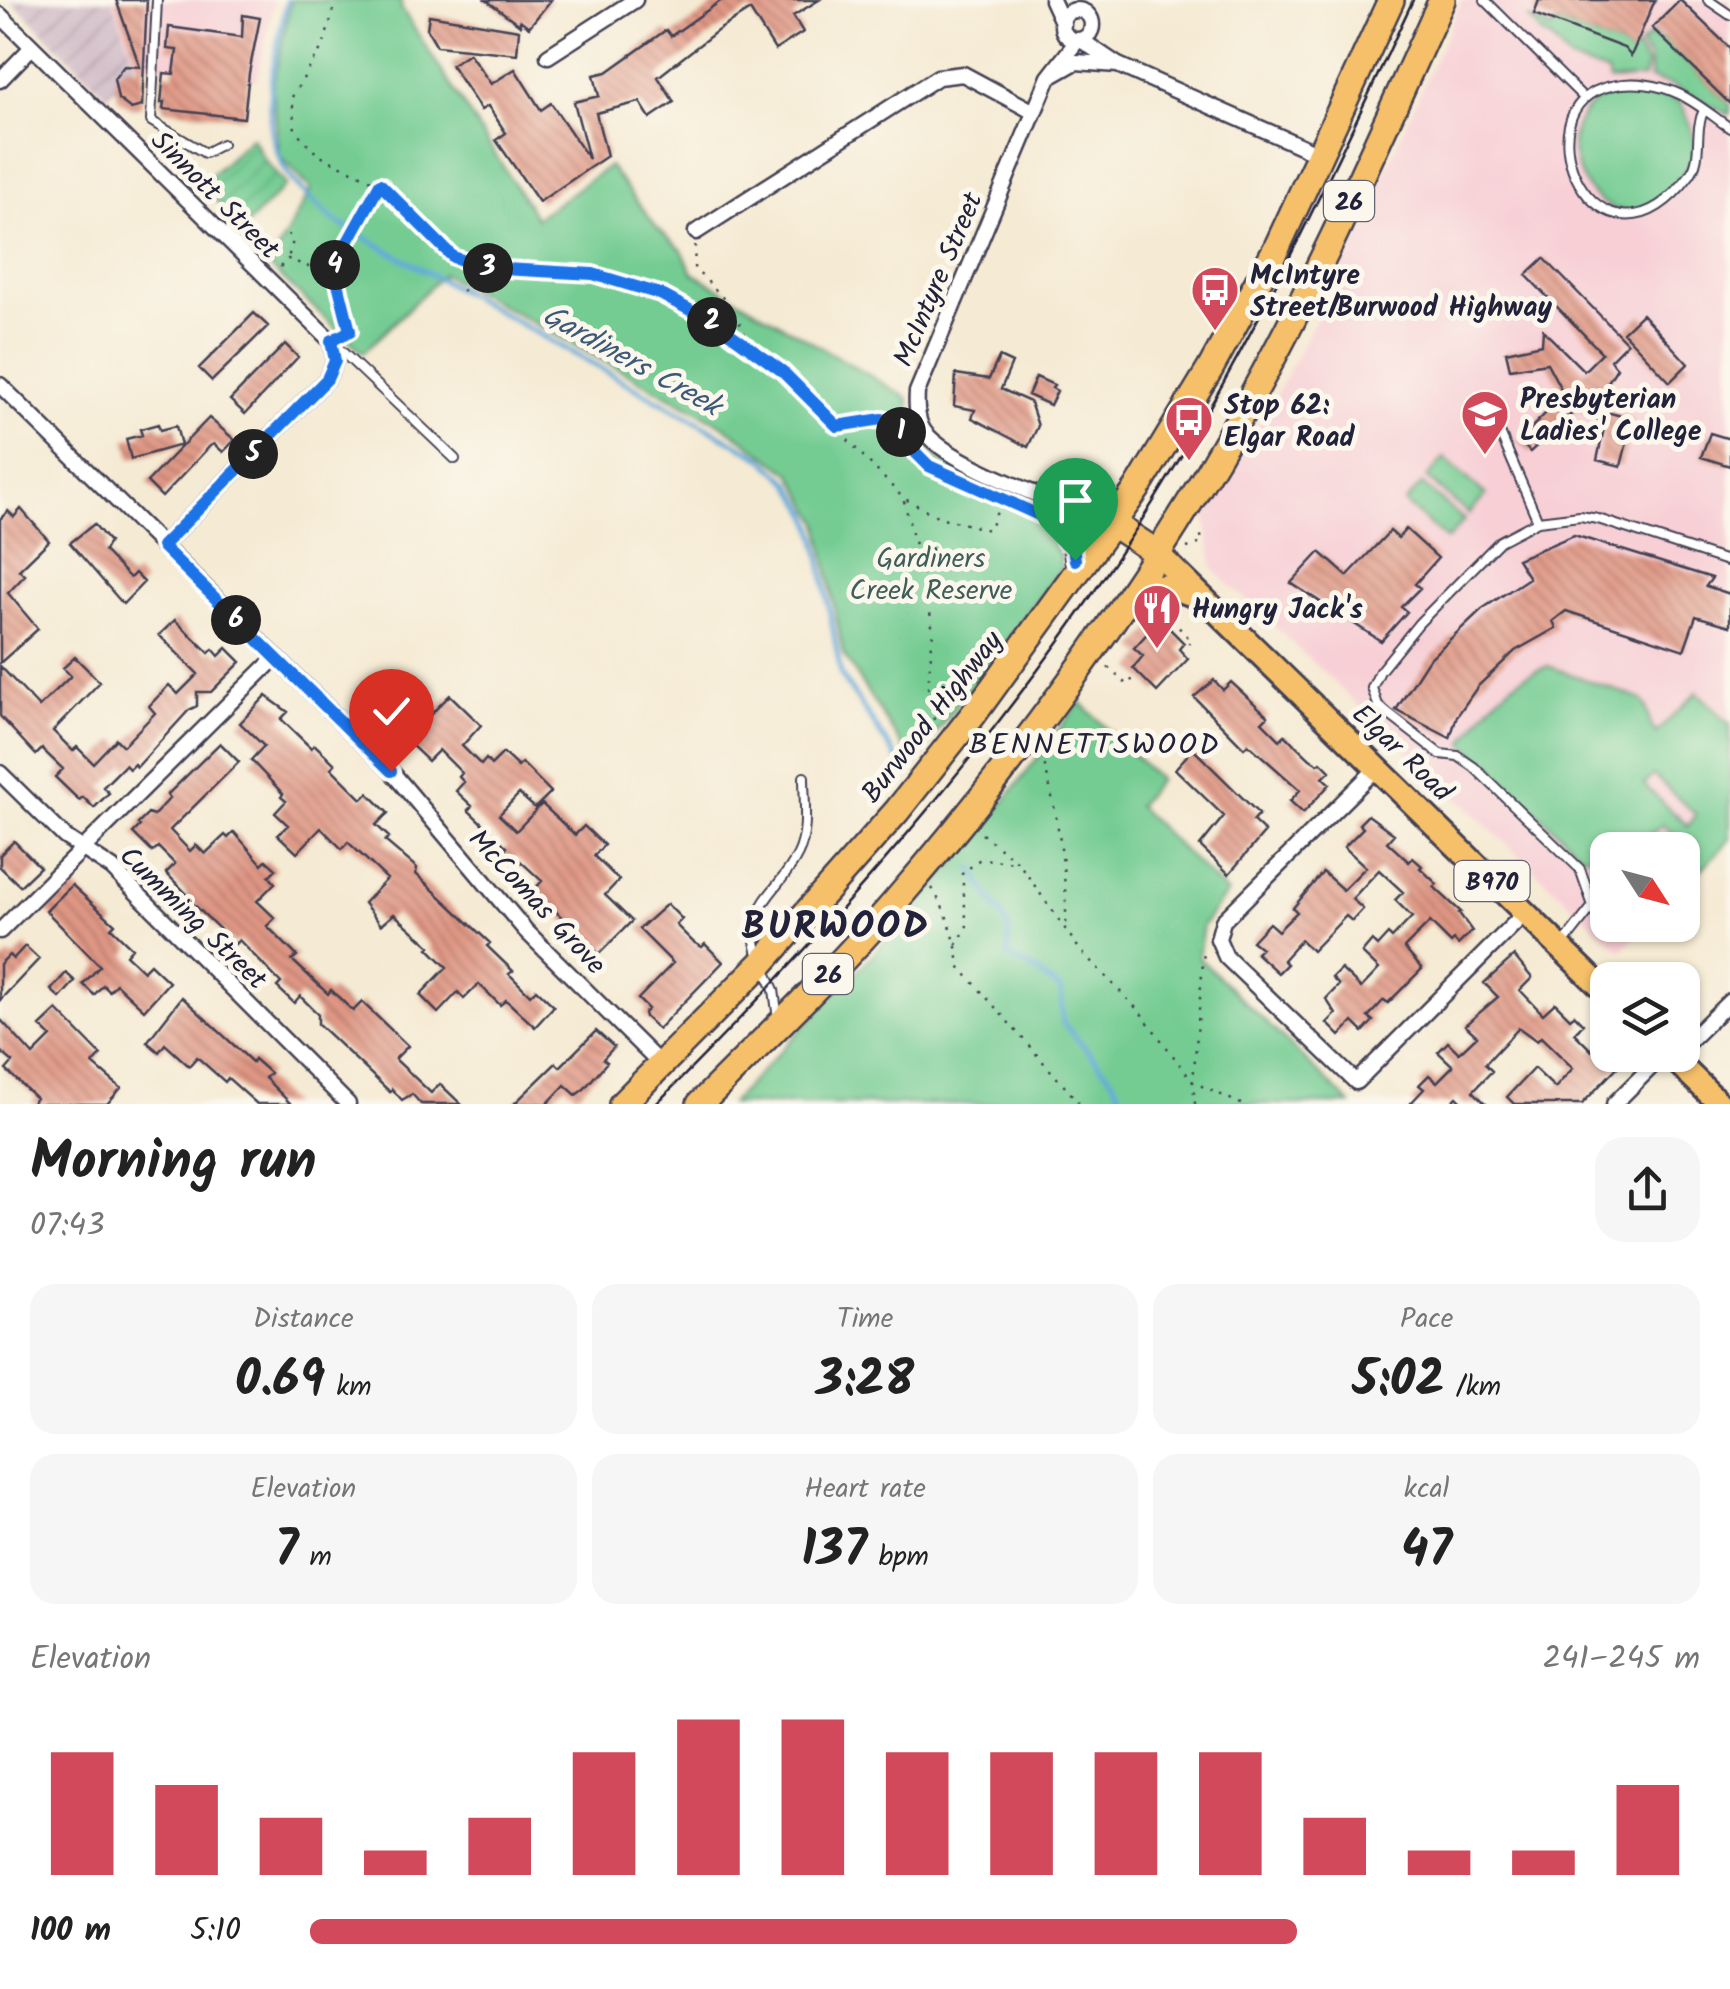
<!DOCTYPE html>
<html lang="en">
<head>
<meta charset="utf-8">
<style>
	:root { --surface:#fff; --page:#f6f6f6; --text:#222; --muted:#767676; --accent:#d1495b }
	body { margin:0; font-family:Kalam,sans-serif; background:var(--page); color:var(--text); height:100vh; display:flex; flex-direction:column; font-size:38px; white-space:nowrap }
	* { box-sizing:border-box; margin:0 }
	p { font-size:32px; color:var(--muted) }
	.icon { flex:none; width:55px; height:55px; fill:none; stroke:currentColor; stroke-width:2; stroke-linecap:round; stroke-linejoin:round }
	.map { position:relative; height:1104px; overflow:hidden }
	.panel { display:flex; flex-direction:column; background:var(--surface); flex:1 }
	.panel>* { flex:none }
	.needle { width:65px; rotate:126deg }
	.tools { position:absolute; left:1590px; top:832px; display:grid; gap:20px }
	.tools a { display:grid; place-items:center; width:110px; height:110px; border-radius:20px; background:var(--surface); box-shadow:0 2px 8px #0004; font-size:50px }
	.pin { position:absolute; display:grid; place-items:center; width:85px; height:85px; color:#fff; margin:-102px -42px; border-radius:50% 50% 50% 0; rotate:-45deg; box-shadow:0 0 10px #0007 }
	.pin .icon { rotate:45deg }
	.km { position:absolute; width:50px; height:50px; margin:-25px; border-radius:50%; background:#222; color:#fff; font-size:28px; line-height:50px; text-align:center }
	.round { display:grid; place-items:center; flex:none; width:105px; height:105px; border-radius:30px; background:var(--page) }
	.head { display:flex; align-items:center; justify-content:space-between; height:170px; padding:0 30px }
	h1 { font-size:55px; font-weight:700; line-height:75px }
	.figures { display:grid; grid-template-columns:repeat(3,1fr); gap:15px; height:170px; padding:10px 30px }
	.figures div { display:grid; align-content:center; border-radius:25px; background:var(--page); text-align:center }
	.figures b { font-size:50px; font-weight:700 }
	.figures small { font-size:28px; font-weight:400 }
	.figures p { font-size:28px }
	.chart { height:280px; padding:20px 30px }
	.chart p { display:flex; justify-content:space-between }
	.chart svg { width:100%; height:180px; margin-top:10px; stroke:var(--accent); stroke-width:6 }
	ul { padding:0 30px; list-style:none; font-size:32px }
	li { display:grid; grid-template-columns:160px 120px 1fr; align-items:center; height:75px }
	li i { height:25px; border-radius:12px; background:var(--accent) }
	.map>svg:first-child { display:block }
</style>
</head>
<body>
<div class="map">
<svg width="1730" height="1104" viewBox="0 0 1730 1104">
	<defs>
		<pattern id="industrial-furrows" width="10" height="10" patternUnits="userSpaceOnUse" patternTransform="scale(2.5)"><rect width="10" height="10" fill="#d2bdc8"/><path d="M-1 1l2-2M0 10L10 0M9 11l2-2" fill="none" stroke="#b4a2ad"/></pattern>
		<pattern id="garden-furrows" width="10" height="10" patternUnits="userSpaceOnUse" patternTransform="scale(2.5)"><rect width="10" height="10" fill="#74cc93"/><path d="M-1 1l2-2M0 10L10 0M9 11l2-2" fill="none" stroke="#64af80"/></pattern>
		<pattern id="building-back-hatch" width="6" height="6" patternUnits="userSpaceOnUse" patternTransform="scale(2.5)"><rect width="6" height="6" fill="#e09784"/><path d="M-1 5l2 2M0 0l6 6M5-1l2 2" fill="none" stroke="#b57b6d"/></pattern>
	</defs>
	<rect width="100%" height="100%" fill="#fbf7ec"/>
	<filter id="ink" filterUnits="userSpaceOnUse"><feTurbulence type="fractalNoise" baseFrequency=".01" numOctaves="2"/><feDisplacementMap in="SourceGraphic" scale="20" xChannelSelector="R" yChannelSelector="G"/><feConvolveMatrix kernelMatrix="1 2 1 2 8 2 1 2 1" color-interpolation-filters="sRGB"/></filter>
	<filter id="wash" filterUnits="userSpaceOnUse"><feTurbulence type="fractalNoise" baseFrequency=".0048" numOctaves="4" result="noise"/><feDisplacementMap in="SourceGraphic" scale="40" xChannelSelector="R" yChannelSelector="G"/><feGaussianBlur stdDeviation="2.25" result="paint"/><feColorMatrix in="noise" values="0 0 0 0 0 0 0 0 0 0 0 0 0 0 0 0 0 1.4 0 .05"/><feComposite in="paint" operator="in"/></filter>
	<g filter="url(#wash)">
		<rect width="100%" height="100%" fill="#f5ead3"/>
		<path fill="#f7cfd5" d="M112,0H274L257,80L136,63Z
			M1462,0H1730V840L1683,889L1682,850H1608V925H1647L1621,951L1214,570L1205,514L1275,397L1330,292Z"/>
		<path fill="url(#industrial-furrows)" d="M11,0H112L136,63L107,96Z"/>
		<path fill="#74cc93" stroke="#4b7767" stroke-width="2.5" fill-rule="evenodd" d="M291,0H401V8L536,218L609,166L658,229L682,250L693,273L908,398L918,446L948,466L1058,515L1061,569L913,763L843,654L819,522L791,473L721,424L443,274L363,353L269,266L311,189L280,156L272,89Z
			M1527,18L1550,29L1558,23L1624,48L1630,54L1637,48L1647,65L1644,78L1609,81L1607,73L1570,61L1551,39L1542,34Z
			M1652,33L1660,41L1663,39L1730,104V115L1671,85L1650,79V60L1640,45Z
			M1621,90L1653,92L1681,103C1697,140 1703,158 1672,187C1665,193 1657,203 1648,207C1591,236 1527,117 1621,90Z
			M1444,458L1486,495L1469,514L1427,478Z
			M1422,484L1464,520L1447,540L1405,503Z
			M1548,666L1640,699C1650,706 1646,723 1656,733L1697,692L1730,724V840L1689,882L1683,875L1682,850L1685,846L1663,825L1632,850H1608L1607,868L1594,855L1583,856L1464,743C1486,706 1507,680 1548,666ZM1653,775L1696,815L1688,826L1644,785Z
			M1080,702L1159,780L1137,806L1227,893L1203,925L1198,957L1351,1104H730L917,908L984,828Z"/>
		<path fill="url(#garden-furrows)" stroke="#4b7767" stroke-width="2.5" d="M252,137L263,158L286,185L244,228L200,185Z"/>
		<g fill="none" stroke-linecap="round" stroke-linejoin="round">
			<path stroke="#63aada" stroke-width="5" d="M287,0C276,54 256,116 285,169C295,187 318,204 333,220L762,458L790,483L809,514L817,540L841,675L904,769
				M972,869L1008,926V957L1033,969L1061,990L1063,1023L1111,1077L1126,1104"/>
		</g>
		<g id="blocks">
			<path fill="url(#building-back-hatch)" d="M116,0H147L142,106L131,109L118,99L114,79L124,66L140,67Z
				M486,0H551L529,27L520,20V25Z
				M722,0H819L793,16L803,32L775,50L750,10L717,31L658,77L674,102L650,118L640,102L596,113L607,156L539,202L496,140L506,133L488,106L481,110L451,65L469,53L491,84L515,69L541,110L551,103L589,159L574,102L599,96L594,75L607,72L666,30L671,36Z
				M1539,0H1655L1631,56L1624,48L1534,14Z
				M1680,0L1730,48V104L1652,28Z
				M243,15L260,18L249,73L244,118L163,109L164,102L161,103L164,73L174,74L177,50L167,49L169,27L242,37Z
				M429,15L519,30L517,54L437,46L427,29Z
				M1544,258L1627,343L1610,360L1617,368L1591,408L1633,419L1621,466L1597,460L1605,424L1578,408L1530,452L1519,440L1564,395L1547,363L1510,369L1506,352L1542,344L1543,330L1584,371L1602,353L1526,275Z
				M254,313L268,326L212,381L199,368Z
				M1642,314L1688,364L1670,382L1623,332Z
				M285,344L298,357L245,414L230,400Z
				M999,357L1012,363L1001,389L1030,402L1038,426L1028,447L972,418L975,410L954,406L956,374L989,379Z
				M1036,377L1054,385L1052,388L1057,391L1050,405L1028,395Z
				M209,418L235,440L223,452L214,444L210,446L162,497L147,482Z
				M158,424L160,430L176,426L181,445L131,459L126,439L142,435L140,429Z
				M1710,433L1730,439V466L1701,457Z
				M21,509L49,541L19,570L25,575L8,593L38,629L0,663V519L8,511L14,517Z
				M94,524L109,542L104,551L130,578L135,573L144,582L123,604L70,543Z
				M1406,529L1438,558L1415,584L1420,588L1401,607L1407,612L1381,641L1291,583L1320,552L1347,576L1390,531L1398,538Z
				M1574,535L1712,578L1706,586L1730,594V626L1696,616L1684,650L1566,611L1553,621L1556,628L1515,651L1478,686L1457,716L1450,738L1396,710L1428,660L1482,609L1529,578L1517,559Z
				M175,620L209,653L213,649L219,656L227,648L241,662L211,692H197V706L189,710L137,767L134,764L129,769L125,765L103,787L109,793L94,808L83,797L79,800L55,777L63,769L42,749L36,755L0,716V666L39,707L71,676L63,668L75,657L100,682L53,731L73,751L77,747L93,763L116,739L123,746L155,713L149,706L169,685L178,694L198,674L159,635Z
				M1166,625L1184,643L1179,649L1188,659L1157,692L1133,668L1143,656L1134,648L1154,626L1157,630Z
				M1214,680L1223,690L1231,682L1268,716L1262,722L1280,740L1285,735L1310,759L1318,764L1321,762L1330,771L1323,778L1330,784L1303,813L1290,801L1300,790L1248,744L1244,748L1194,697Z
				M450,695L481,725L462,746L481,765L486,759L491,765L503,753L518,767L522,763L551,792L535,808L519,794L499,815L516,831L542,804L575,835L584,826L604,845L594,856L619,880L605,895L632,921L599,954L534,890L542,881L516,857L512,862L502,853L507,847L468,810L472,806L456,791L464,782L459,777L462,773L439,750L428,761L409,743L426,725L423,722Z
				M266,696L288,712L281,719L311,748L315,745L335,764L331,768L362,799L368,793L388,813L376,825L389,837L385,841L417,868L416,874L490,943L487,946L513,971L509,974L530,995L536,989L554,1006L535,1027L506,1000L500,1005L479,984L464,999L458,992L438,1013L420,995L447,967L428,948L430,946L394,914L381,925L364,903L387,879L348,842L342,849L321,828L297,853L278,835L288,825L275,813L286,801L281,797L283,794L251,760L264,746L240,723Z
				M220,743L239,762L170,830L190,851L196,845L205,854L225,835L228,838L234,832L262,864L266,860L276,869L269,876L275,883L257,901L275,918L267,926L297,956L292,960L328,994L331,990L353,1011L362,1002L408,1046L395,1059L431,1093L440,1084L461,1104H421L412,1094L402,1100L392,1089L390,1092L318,1024V1014L300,996L294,1003L277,987L281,983L239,940L235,944L185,896L187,894L166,873L175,864L158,847L152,852L133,833L140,826L138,824L148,814L153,816L170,798L167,795Z
				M1193,749L1259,814L1253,821L1265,832L1229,874L1200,846L1224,816L1175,769Z
				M1368,815L1394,834L1387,842L1409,862L1413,858L1422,866L1420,868L1437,884L1434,887L1461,912L1459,913L1472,931L1458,945L1454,940L1451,943L1430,922L1404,948L1422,969L1388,1003L1384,1000L1368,1017L1373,1021L1363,1032L1353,1022L1340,1036L1327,1023L1336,1014L1326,999L1339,985L1332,978L1341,969L1361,988L1379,969L1362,953L1372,941L1377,946L1388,934L1392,938L1412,917L1395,900L1403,892L1379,870L1352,899L1363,909L1352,921L1346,916L1312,951L1301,940L1283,960L1287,964L1278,973L1256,953L1261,948L1252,941L1269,923L1278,931L1297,912L1293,908L1323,872L1343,890L1366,867L1344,847L1363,828L1359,824Z
				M14,841L40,867L20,886L0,867V855Z
				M72,885L115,924L111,928L132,948L126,955L143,971L150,964L169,982L144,1010L116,984L109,991L103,985L94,995L83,984L100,966L46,911Z
				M667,904L682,919L676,925L693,942L702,947L705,944L723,962L658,1029L645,1017L644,1013L648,1009L638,999L673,963L639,929Z
				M25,946L39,959L0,1000V964L9,955L13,959Z
				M1514,956L1532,978L1520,990L1543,1014L1555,1003L1570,1018L1574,1015L1583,1024L1574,1033L1592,1051L1608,1036V1055H1615L1622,1062L1582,1104H1514L1507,1097L1534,1068L1555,1088L1573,1068L1541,1037L1537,1041L1519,1028L1485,1064L1492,1071L1473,1091L1486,1104H1464L1457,1097L1450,1104H1410L1424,1089L1419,1085L1429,1075L1437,1082L1453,1066L1438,1052L1448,1042L1459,1053L1477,1036L1465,1025L1498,997L1484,983Z
				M66,973L75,981L60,998L51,990Z
				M182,997L252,1062L254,1059L270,1073L265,1078L291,1104H257L228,1078L225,1082L197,1057L189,1066L165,1044L159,1052L147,1042Z
				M57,1010L101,1055L93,1064L121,1088L107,1104H31L36,1098L6,1070L13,1062L0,1051V1019L33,1055L51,1037L40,1026Z
				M596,1031L614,1047L603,1059L607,1062L584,1089L576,1095L565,1085L547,1104H514L556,1063L560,1067Z"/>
		</g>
	</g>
	<g filter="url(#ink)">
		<use href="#blocks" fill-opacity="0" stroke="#424052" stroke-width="2.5"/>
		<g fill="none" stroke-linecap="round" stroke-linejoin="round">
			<g stroke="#424052" stroke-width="12">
				<path id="service" d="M157,0L151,121L205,153L222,144
					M1485,0L1584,98
					M1708,0L1730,15
					M1704,110C1693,131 1704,157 1689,176C1598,296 1513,106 1611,86C1633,81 1658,84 1679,94C1694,101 1709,113 1723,123L1730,128
					M334,344L455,459
					M1500,433L1538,521
					M1563,944L1593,906L1580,869L1474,767L1458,756L1440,754L1387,713L1378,705L1372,688L1380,671L1419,623L1500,541L1538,521L1580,516L1598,519L1730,562
					M759,957C741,905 779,894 798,854C809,832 804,801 804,777
					M765,970L774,990L778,1019"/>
			</g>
			<g stroke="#424052" stroke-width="19">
				<path id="minor" d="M1052,0L1063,24
					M1062 25a15 15 0 1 1 30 0a15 15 0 1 1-30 0Z
					M0,15L331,341L335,361L327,379L162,546
					M1081,40L1118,65L1321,155
					M1077,41L1049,77L917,392C916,406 917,426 928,436C957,467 1070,508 1113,524
					M548,56L635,0
					M1053,75L1076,62L1118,65
					M0,80L32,47
					M696,232L938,77L963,74L1034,112
					M0,385L391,771L526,931L661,1065
					M1057,503L1066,518L1075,573
					M1377,768L1223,921L1218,939L1226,957L1356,1082L1525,913
					M0,773L65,837L112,868L348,1104
					M0,931L275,658
					M1682,1048L1730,1001
					M1614,1104L1663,1055"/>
			</g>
			<g stroke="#424052" stroke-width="28">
				<path id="primary" d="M1157,553L1608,994
					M1133,589L1168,586L1196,596
					M1670,1055L1720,1104"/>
			</g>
			<g stroke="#424052" stroke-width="30">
				<path id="trunk" d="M1113,524L1157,553
					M622,1104L761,964L897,811L973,715L1137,489L1210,369L1277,247L1391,0
					M700,1104C765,1038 834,973 895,902C1028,748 1149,581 1248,403C1321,273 1380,135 1442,0"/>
			</g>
			<path stroke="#424052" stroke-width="2.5" stroke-dasharray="2.5 8" stroke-linecap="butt" d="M336,0L324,44L292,97L295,130L318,155L380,184L453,257L486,268L593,274L660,294L718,325L782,371L903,498L939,517L989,530L1003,498
				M288,234L293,241L288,258
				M695,245L694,269C720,292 739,314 750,347
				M280,267L288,259L309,267H333
				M462,291C481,281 502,281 522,271
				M343,335L350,331L334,267L379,185
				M838,426L882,419L897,423L909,446L929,466L1050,520
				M904,501L927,593L933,632L928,687L934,720L932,734
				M1096,504L1098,495L1110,490
				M1187,548L1202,543L1200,528
				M1157,605L1192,641L1188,645
				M1108,667L1127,685L1138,674
				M1042,755C1057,811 1067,871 1066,929
				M982,834L1018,862L1080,950L1140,1012L1193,1082L1241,1104
				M932,888C947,913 956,937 959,966L1080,1104
				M956,945L967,928L962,874L980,859L1016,862
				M1195,1104L1193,1082L1204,950"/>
			<use href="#service" stroke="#fff" stroke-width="8"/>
			<use href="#minor" stroke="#fff" stroke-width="14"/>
			<use href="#primary" stroke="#f6c06b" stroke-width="22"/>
			<use href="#trunk" stroke="#f6c06b" stroke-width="25"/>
			<path stroke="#22223b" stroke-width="2.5" d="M656,1104C826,934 985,756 1119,555C1236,380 1324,190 1413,0"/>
		</g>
	</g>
	<g fill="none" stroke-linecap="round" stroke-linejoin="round" filter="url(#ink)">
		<g stroke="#fff" stroke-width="20">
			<path id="route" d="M391,771L162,546L327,379L335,361L331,341L350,331L334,267L380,184L453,257L486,268L593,274L660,294L718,325L782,371L837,426L882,419L897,423L909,446L929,466L1061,525L1064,542L1072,540L1075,560"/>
		</g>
		<use href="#route" stroke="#1a73e8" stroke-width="12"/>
	</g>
	<defs>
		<g id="bus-pin" transform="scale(2.5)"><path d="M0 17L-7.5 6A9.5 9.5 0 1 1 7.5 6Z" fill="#d1495b" stroke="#fbf7ec"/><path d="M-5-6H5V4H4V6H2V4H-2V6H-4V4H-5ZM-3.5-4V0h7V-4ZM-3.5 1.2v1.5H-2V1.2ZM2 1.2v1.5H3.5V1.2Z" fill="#fff"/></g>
		<g id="school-pin" transform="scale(2.5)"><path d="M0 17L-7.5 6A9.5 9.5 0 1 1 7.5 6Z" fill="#d1495b" stroke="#fbf7ec"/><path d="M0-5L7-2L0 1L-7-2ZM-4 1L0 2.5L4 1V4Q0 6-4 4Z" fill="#fff"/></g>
		<g id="restaurant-pin" transform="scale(2.5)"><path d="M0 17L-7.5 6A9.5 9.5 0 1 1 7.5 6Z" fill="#d1495b" stroke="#fbf7ec"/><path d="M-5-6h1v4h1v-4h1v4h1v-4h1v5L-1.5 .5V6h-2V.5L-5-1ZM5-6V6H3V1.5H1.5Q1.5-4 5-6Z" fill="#fff"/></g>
	</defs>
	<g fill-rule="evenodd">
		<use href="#bus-pin" x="1215" y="290"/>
		<use href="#school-pin" x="1485" y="414"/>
		<use href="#bus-pin" x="1189" y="420"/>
		<use href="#restaurant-pin" x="1157" y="608"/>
	</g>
	<g text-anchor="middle" stroke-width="10" stroke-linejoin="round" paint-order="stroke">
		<g fill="#fbf7ec" stroke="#636270" stroke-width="2.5">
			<rect x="1324" y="181" width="50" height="40" rx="8"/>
			<rect x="1454.5" y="861" width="75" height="40" rx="8"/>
			<rect x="803" y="954" width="50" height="40" rx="8"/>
		</g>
		<g font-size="25" font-weight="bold" fill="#22223b">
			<text x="1349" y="210">26</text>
			<text x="1492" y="890">B970</text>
			<text x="828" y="983">26</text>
		</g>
		<g font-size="28" fill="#22223b" stroke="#fbf7ec">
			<text transform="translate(216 194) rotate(45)" y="10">Sinnott Street</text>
			<text transform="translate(937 279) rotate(-67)" y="10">McIntyre Street</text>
			<text transform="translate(931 716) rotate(-52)" y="10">Burwood Highway</text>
			<text transform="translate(1403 752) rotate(44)" y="10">Elgar Road</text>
			<text transform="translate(538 901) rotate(47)" y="10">McComas Grove</text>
			<text transform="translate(194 917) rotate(44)" y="10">Cumming Street</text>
		</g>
		<g font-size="28" font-weight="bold" fill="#22223b" stroke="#fbf7ec" text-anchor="start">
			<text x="1250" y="284">McIntyre<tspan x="1250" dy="32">Street/Burwood Highway</tspan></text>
			<text x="1520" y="408">Presbyterian<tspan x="1520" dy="32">Ladies' College</tspan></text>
			<text x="1224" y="414">Stop 62:<tspan x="1224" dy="32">Elgar Road</tspan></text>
			<text x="1192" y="618">Hungry Jack's</text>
		</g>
		<g font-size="28" fill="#3f5e5a" stroke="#fbf7ec">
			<text x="931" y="567">Gardiners<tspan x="931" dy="32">Creek Reserve</tspan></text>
		</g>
		<g font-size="30" font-style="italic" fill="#3c587b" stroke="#fbf7ec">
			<text transform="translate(632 360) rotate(29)" y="10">Gardiners Creek</text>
		</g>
		<g font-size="30" letter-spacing="2.5" fill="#22223b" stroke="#fbf7ec">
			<text x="1095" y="754">BENNETTSWOOD</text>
		</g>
		<g font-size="38" font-weight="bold" letter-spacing="2.5" fill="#22223b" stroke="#fbf7ec">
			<text x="836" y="938">BURWOOD</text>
		</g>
	</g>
</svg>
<div class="tools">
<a><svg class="needle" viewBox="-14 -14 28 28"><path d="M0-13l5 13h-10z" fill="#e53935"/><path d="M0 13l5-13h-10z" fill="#767676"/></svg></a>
<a><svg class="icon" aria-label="layers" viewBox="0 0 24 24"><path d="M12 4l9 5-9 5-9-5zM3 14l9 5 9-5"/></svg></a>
</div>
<div class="pin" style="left:1075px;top:560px;background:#1e9e55"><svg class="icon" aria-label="arrive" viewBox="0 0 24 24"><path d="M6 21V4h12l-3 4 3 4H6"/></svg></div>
<div class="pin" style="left:391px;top:771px;background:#d93025"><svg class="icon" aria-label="check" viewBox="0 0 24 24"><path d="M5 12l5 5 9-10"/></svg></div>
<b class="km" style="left:901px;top:432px">1</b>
<b class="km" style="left:712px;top:322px">2</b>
<b class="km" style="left:488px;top:268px">3</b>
<b class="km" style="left:335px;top:265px">4</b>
<b class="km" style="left:253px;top:454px">5</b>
<b class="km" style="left:236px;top:620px">6</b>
</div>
<section class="panel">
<div class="head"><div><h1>Morning run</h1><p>07:43</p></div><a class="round"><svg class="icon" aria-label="share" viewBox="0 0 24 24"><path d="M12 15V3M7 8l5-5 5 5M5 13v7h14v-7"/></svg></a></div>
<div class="figures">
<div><p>Distance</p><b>0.69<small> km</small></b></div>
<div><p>Time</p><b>3:28</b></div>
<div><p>Pace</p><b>5:02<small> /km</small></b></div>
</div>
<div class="figures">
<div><p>Elevation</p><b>7<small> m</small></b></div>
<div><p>Heart rate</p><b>137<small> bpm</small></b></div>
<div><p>kcal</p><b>47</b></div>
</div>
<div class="chart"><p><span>Elevation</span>241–245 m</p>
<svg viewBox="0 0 160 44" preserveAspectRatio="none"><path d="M5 44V14M15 44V22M25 44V30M35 44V38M45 44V30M55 44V14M65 44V6M75 44V6M85 44V14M95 44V14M105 44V14M115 44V14M125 44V30M135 44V38M145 44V38M155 44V22"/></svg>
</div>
<ul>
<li><b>100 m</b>5:10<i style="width:71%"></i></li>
</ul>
</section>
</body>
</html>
